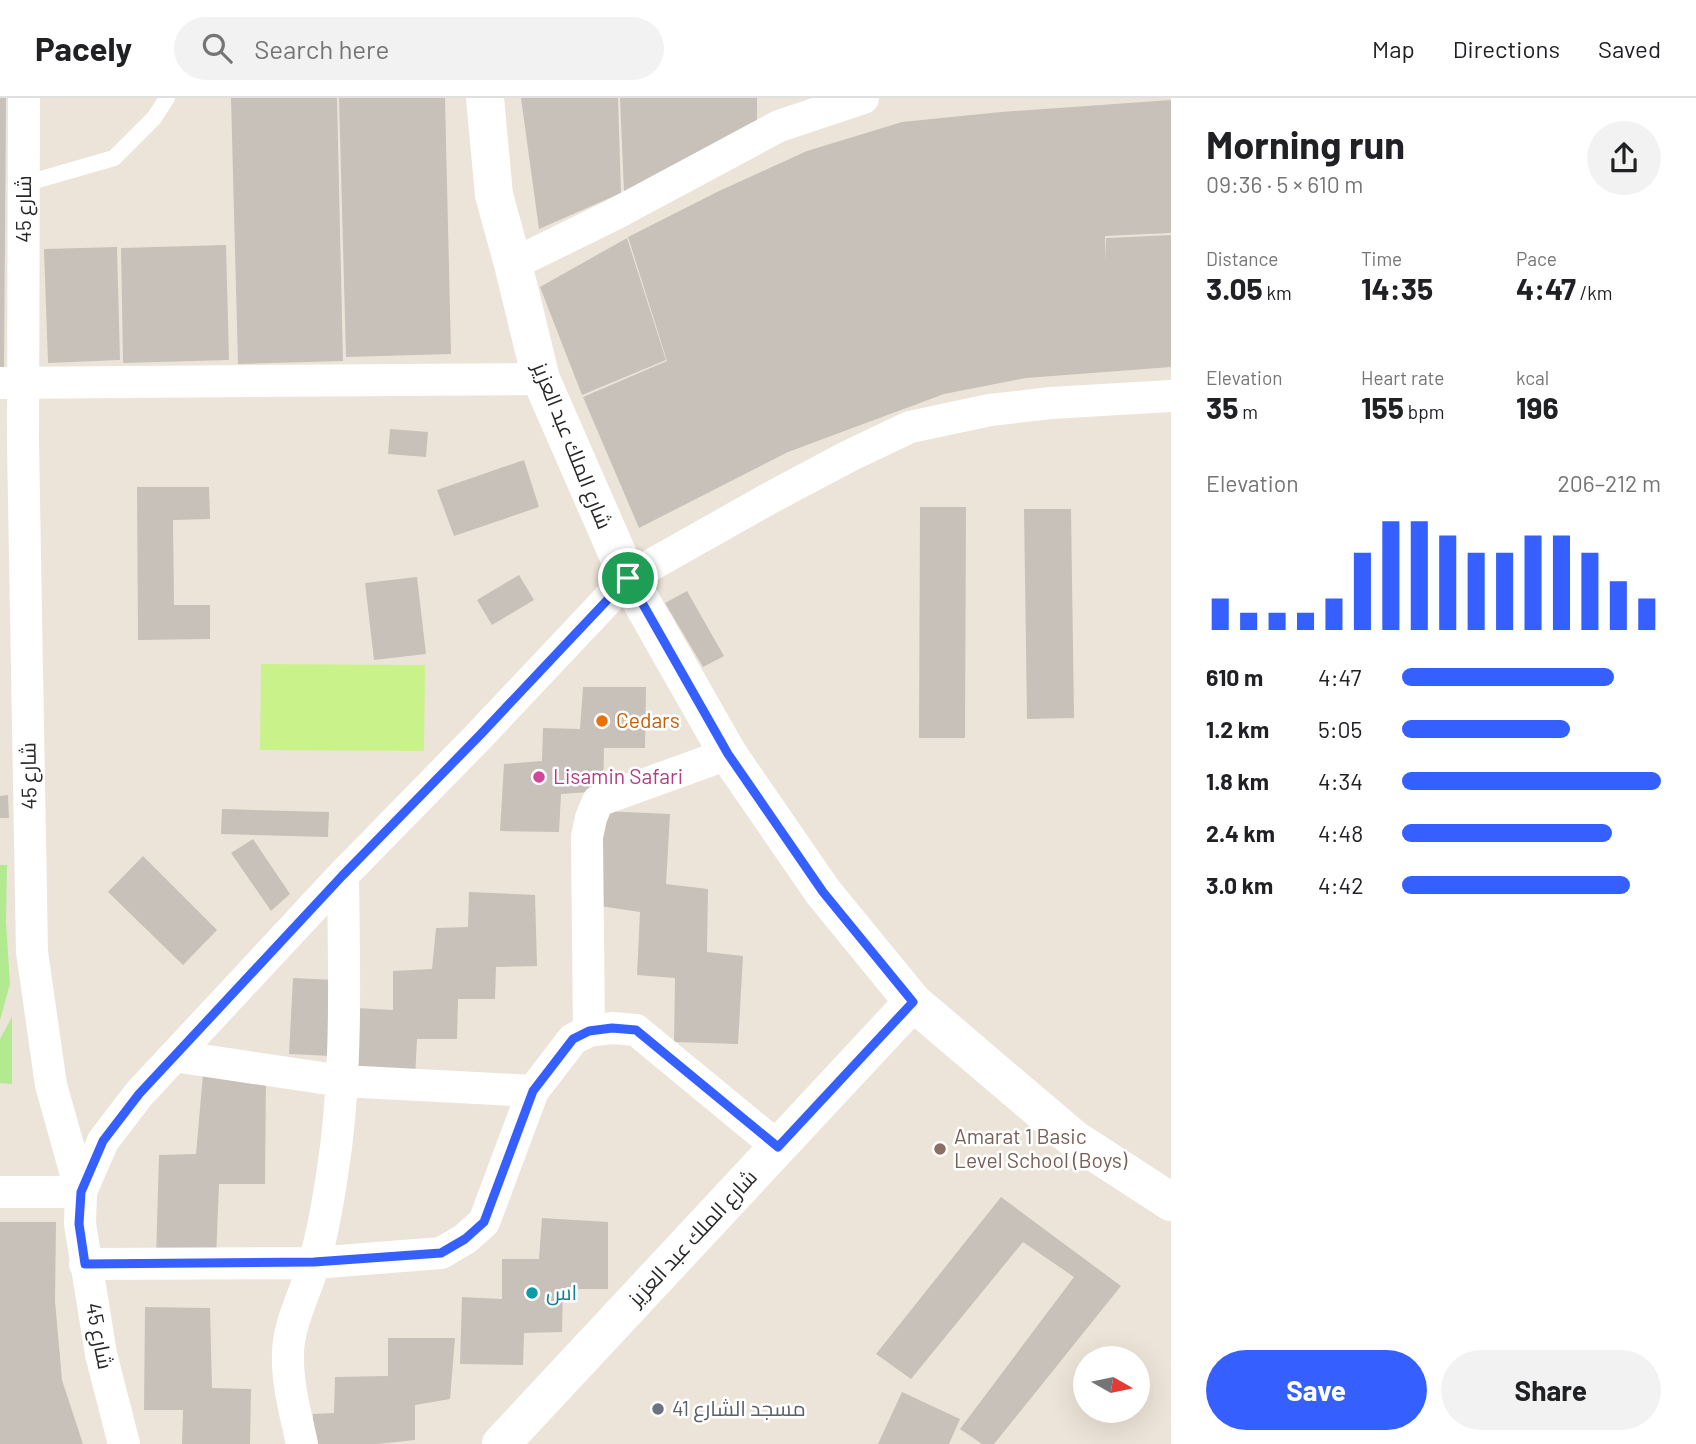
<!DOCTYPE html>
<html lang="en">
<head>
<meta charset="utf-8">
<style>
	:root { --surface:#fff; --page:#f2f2f2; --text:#202124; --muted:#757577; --line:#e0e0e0; --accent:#3560ff }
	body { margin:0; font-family:Barlow,Cairo,sans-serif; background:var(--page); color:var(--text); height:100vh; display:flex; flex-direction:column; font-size:26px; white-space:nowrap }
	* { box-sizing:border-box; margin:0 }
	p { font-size:23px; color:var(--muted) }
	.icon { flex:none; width:38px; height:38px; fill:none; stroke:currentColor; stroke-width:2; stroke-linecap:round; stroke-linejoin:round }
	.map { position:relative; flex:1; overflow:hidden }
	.side { display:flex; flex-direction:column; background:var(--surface); width:525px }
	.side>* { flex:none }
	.needle { width:46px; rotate:99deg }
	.fabs { position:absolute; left:1073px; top:1248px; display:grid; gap:14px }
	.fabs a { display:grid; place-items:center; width:77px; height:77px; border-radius:50%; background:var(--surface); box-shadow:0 7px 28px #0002; font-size:35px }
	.pin { position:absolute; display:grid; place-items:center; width:60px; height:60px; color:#fff; margin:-30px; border:4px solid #fff; border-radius:50%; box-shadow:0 2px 7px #0007 }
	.round { display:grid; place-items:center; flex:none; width:74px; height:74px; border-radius:37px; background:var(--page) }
	.summary { display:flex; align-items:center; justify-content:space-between; height:119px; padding:0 35px }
	h1 { font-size:38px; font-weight:700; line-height:52px }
	.figures { display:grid; grid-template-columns:repeat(3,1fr); gap:10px; height:119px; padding:7px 35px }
	.figures div { display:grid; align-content:center }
	.figures b { font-size:30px; font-weight:700 }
	.figures small { font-size:19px; font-weight:400 }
	.figures p { font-size:19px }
	.chart { height:196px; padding:14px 35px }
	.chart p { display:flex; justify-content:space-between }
	.chart svg { width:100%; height:126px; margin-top:7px; stroke:var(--accent); stroke-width:6 }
	.cta { display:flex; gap:14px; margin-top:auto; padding:14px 35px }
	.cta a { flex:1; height:80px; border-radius:42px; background:var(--accent); color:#fff; font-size:28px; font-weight:700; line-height:80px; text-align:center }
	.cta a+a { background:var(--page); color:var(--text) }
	ul { padding:0 35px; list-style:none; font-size:23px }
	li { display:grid; grid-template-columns:112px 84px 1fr; align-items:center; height:52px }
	li i { height:18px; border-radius:9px; background:var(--accent) }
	header { display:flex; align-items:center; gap:42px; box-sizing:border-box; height:98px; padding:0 35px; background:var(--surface); border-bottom:2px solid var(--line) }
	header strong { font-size:33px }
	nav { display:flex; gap:38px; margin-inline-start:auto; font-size:24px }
	.search { width:490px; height:63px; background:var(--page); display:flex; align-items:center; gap:18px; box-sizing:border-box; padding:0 24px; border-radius:38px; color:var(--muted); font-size:26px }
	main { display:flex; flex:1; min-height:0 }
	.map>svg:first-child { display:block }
</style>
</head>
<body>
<header>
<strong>Pacely</strong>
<div class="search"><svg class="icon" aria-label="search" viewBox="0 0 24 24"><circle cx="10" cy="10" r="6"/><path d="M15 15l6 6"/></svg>Search here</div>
<nav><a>Map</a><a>Directions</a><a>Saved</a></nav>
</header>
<main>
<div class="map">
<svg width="1171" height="1346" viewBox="0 0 1171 1346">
	<rect width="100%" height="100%" fill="#ede4d9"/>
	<path fill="#b1ea8f" d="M0,767H7L6,824L10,886L0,922Z
		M12,919V986L0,985V941Z"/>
	<path fill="#c9f38a" d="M261,566L425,567L424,653L260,652Z"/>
	<path fill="#c8c1b9" d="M0,0H6L4,270H0Z
		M231,0H337L343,263L238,266Z
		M339,0H445L451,256L346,259Z
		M521,0H618L621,95L539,131Z
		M620,0H757V22L624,94Z
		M1171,2V135L1105,138L1106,163V140L1171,137V269L1026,280L944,296L788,354L639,430L583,299L667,263L628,139L717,94L807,53L902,24L1001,14Z
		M627,140L666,262L582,297L540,189Z
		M226,147L229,262L123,265L121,150Z
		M117,149L120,262L48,265L44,151Z
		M390,331L428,334L426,359L388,356Z
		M524,362L539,409L454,438L437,392Z
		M137,389H209L210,421L173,422L174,507H210V541L138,542Z
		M920,409H966L965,640H919Z
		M1024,411H1071L1074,620L1027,621Z
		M519,477L534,502L492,527L477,502Z
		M417,479L426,556L374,562L365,485Z
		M687,493L724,558L703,569L665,505Z
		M583,589H646L645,650H604L603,693L561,696L559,734L500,733L504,666L542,663L543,630L580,631Z
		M8,697L9,720H0V698Z
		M222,711L329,714L328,739L221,736Z
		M603,713L670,716L666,786L708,791L707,854L743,858L738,946L674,944L675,880L637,877L640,814L600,808Z
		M253,741L290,796L271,813L231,755Z
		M143,758L217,832L183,867L108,794Z
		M469,794L535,797L537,868L496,869L495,901H458L457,941H417L415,981L353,979L356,910L393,912V873L432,871L436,830L468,829Z
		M293,880L335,882L332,958L289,956Z
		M203,976H266L265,1086H219L216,1161H156L159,1057L196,1056Z
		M1001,1099L1121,1188L994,1346H982L960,1331L1074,1179L1023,1144L911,1281L876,1256Z
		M542,1120L608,1124V1191H563L562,1234L524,1235L523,1267L460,1266L462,1199L502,1201V1161H539Z
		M0,1124H56L55,1203L62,1282L83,1346H0Z
		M145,1209L210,1210L212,1290L251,1291L250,1346H182L183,1312H144Z
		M388,1240H455L450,1301L415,1307V1342L377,1346H312L313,1316L334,1315L335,1279L388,1278Z
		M902,1294L960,1321L949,1346H878Z"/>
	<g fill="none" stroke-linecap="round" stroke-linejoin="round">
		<path stroke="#fff" stroke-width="16" d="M24,86L114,60L154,20L167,0"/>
		<path stroke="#fff" stroke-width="32" d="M24,0L23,345L32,854L51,987L81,1094L80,1126L101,1256L124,1346
			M513,166L615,116L779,28L863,0
			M0,285L541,281
			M589,933L587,739L591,720L598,703L728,656
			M174,958L342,983L533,993
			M0,1094H81L103,1043L139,996L343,777L480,637L628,480L770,400L849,358L910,329L990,312L1051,305L1171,298
			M85,1166L314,1165L441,1155L465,1141L484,1124L533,993L573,941L589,933L612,930L636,932L778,1049
			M302,1346C296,1317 287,1286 288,1256C288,1226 306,1194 314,1165C325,1128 331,1087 336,1049C347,959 344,868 343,777"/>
		<path stroke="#fff" stroke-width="38" d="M485,0L494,97L513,166L541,281L628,480L728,656L823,794L913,904L1074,1041L1171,1104
			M501,1346L913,904"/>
	</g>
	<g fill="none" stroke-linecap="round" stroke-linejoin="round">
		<g stroke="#fff" stroke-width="14">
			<path id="route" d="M628,480L728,656L823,794L913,904L778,1049L636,932L612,930L589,933L573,941L533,993L484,1124L465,1141L441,1155L314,1164L85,1166L79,1126L81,1094L103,1043L139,996L343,777L480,637Z"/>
		</g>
		<use href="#route" stroke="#3560ff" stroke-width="9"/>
	</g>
	<circle fill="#e8710a" stroke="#fff" stroke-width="2.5" cx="602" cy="623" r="7"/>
	<circle fill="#d1479c" stroke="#fff" stroke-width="2.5" cx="539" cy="679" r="7"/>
	<circle fill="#8d6e63" stroke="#fff" stroke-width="2.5" cx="940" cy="1051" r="7"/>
	<circle fill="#0f9aa8" stroke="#fff" stroke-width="2.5" cx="532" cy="1195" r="7"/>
	<circle fill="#6b7280" stroke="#fff" stroke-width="2.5" cx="658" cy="1311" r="7"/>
	<g text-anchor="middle" stroke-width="5" stroke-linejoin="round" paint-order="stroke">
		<g font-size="21" fill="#292929" stroke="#fff">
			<text transform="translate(24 111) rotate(-90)" y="7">شارع 45</text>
			<text transform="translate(572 348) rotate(68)" y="7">شارع الملك عبد العزيز</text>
			<text transform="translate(29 678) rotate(-91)" y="7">شارع 45</text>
			<text transform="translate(693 1140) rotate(-47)" y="7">شارع الملك عبد العزيز</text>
			<text transform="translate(99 1238) rotate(79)" y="7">شارع 45</text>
		</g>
		<g font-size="21" fill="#c56008" stroke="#fff" text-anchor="start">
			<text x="616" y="630">Cedars</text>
		</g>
		<g font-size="21" fill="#b23c85" stroke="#fff" text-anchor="start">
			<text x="553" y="686">Lisamin Safari</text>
		</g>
		<g font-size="21" fill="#785e54" stroke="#fff" text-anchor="start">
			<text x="954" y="1046">Amarat 1 Basic<tspan x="954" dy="24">Level School (Boys)</tspan></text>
		</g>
		<g font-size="21" fill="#0d838f" stroke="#fff" text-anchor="start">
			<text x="546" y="1202">اس</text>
		</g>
		<g font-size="21" fill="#5b616d" stroke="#fff" text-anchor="start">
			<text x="672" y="1318">مسجد الشارع 41</text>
		</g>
	</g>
</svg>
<div class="fabs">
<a><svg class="needle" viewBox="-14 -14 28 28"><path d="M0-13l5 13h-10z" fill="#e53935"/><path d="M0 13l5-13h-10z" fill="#757577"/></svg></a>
</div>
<div class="pin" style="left:628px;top:480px;background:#1e9e55"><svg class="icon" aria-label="arrive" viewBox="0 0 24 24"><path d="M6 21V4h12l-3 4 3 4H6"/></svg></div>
</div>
<section class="side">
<div class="summary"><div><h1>Morning run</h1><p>09:36 · 5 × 610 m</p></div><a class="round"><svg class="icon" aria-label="share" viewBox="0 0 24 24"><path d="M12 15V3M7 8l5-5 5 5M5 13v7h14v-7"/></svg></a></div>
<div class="figures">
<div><p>Distance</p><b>3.05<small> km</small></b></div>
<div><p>Time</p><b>14:35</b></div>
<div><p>Pace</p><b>4:47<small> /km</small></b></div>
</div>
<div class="figures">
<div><p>Elevation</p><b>35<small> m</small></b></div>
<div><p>Heart rate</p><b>155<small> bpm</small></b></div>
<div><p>kcal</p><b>196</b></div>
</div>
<div class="chart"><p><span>Elevation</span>206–212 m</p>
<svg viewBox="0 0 160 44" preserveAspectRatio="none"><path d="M5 44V33M15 44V38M25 44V38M35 44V38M45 44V33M55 44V17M65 44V6M75 44V6M85 44V11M95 44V17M105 44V17M115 44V11M125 44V11M135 44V17M145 44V27M155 44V33"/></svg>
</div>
<ul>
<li><b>610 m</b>4:47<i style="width:82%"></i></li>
<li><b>1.2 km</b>5:05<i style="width:65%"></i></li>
<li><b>1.8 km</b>4:34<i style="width:100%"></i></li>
<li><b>2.4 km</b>4:48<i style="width:81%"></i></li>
<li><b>3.0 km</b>4:42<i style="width:88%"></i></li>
</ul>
<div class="cta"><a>Save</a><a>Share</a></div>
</section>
</main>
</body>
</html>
